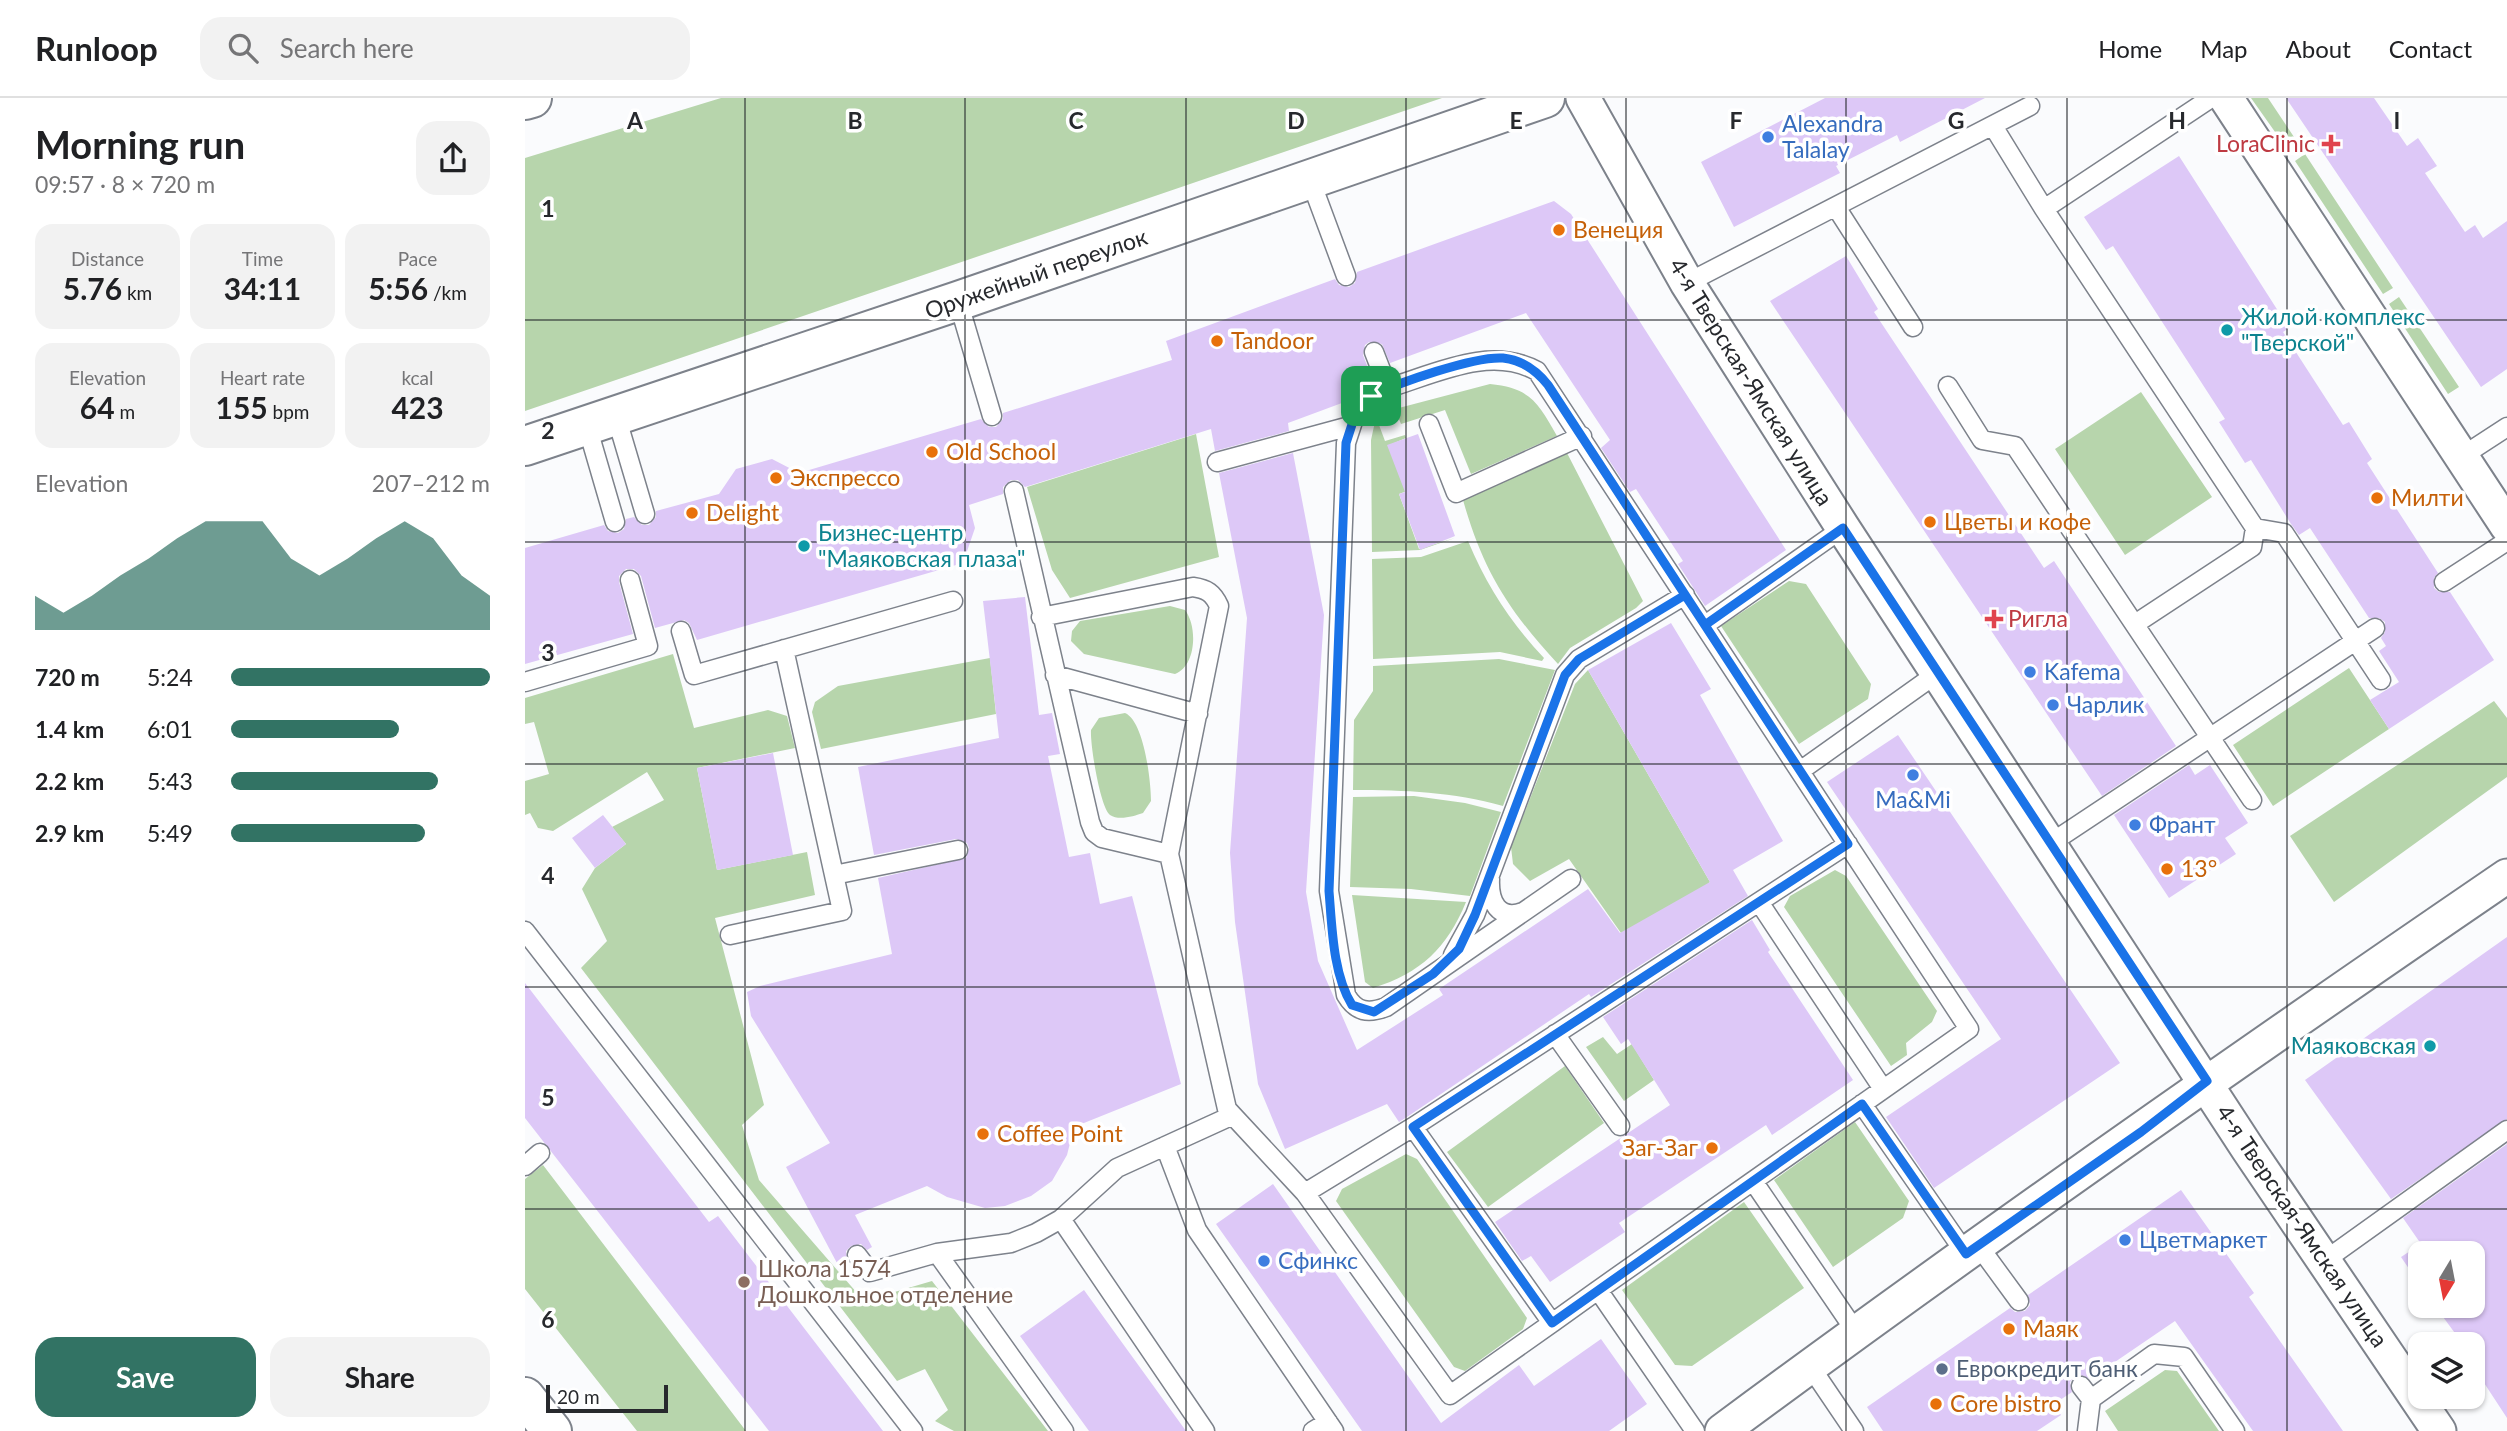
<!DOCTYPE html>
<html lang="en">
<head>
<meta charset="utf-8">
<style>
	:root { --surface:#fff; --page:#f2f2f2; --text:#202124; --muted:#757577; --line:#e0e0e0; --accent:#327364 }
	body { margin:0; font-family:Lato,sans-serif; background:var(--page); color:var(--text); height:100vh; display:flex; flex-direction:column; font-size:26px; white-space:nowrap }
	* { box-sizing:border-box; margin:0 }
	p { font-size:23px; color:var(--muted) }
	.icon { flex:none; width:38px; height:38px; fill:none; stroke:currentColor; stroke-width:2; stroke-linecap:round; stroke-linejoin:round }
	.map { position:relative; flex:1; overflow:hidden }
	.details { display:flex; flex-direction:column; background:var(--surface); width:525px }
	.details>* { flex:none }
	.needle { width:46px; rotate:190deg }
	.buttons { position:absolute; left:1883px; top:1143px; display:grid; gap:14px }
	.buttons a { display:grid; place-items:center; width:77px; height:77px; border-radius:14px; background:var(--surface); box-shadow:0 2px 5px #0004; font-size:35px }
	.scale { position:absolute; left:21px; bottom:18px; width:122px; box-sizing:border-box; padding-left:7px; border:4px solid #27292d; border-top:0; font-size:19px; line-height:24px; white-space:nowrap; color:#27292d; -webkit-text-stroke:5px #fff; paint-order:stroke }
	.pin { position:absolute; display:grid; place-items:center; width:60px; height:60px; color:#fff; margin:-30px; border-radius:14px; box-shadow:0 4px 10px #0006 }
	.round { display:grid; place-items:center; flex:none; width:74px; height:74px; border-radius:21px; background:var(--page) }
	.head { display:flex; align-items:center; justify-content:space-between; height:119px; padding:0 35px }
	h1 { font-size:38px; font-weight:700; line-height:52px }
	.metrics { display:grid; grid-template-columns:repeat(3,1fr); gap:10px; height:119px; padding:7px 35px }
	.metrics div { display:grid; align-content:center; border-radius:18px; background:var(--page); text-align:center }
	.metrics b { font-size:30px; font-weight:700 }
	.metrics small { font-size:19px; font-weight:400 }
	.metrics p { font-size:19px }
	.chart { height:196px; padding:14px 35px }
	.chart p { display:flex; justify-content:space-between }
	.chart svg { width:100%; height:126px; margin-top:7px; fill:var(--accent); opacity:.7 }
	.action { display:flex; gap:14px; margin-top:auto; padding:14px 35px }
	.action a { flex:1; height:80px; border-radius:21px; background:var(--accent); color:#fff; font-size:28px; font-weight:700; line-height:80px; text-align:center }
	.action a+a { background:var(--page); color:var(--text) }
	ul { padding:0 35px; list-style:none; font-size:23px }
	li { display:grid; grid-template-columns:112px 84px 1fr; align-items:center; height:52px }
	li i { height:18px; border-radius:9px; background:var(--accent) }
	header { display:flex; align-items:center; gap:42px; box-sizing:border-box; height:98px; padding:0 35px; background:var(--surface); border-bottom:2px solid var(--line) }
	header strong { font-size:33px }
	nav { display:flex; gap:38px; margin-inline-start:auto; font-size:24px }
	.search { width:490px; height:63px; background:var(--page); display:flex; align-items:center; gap:18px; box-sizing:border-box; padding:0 24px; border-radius:21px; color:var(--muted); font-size:26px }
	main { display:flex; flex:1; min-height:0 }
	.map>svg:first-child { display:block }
</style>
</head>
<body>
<header>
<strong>Runloop</strong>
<div class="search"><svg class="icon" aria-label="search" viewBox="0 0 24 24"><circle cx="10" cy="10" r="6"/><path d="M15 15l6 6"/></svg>Search here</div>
<nav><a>Home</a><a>Map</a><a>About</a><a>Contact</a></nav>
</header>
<main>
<section class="details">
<div class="head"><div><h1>Morning run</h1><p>09:57 · 8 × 720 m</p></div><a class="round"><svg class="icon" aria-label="share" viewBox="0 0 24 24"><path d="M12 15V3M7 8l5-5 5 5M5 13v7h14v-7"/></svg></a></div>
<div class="metrics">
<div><p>Distance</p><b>5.76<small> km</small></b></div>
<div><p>Time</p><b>34:11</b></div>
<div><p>Pace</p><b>5:56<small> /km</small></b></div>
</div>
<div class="metrics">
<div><p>Elevation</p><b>64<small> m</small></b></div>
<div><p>Heart rate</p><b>155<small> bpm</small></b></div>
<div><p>kcal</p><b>423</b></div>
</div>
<div class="chart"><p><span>Elevation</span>207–212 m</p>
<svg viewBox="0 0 160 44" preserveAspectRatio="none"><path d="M0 44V32L10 38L20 32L30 25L40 19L50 12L60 6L70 6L80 6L90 19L100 25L110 19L120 12L130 6L140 12L150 25L160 32V44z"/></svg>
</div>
<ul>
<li><b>720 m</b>5:24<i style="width:100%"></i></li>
<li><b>1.4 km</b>6:01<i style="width:65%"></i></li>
<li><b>2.2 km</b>5:43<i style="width:80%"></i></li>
<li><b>2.9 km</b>5:49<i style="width:75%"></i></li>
</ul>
<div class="action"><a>Save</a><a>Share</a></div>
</section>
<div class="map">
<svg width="1982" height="1333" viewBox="0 0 1982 1333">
	<rect width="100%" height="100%" fill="#fafbfd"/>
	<path fill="#b7d5ac" d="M196,0H917L0,313V60Z
		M1726,0H1743L1775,48L1765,55Z
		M1780,56L1868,190L1858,196L1770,63Z
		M1874,199L1934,289L1923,296L1864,206Z
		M965,286C1005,290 1013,304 1032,338L946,376L920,312L876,326L870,311Z
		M1616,294L1687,399L1600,457L1530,351Z
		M851,319L860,343L880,337L881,340L867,346L909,383L874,396L894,451L930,440L895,452L847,454L846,342Z
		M671,336L694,459L545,500L527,472L502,389Z
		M1042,355L1118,503L1111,510L1045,550L1033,566C984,513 958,473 938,402Z
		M943,443C962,488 985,524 1019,560L1017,563L975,554L848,561L847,461L896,459Z
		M1264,483L1281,486L1346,586L1343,601L1274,646L1196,528Z
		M645,508L660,512C673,529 671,568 650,576L559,556L546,543L547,533L555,523Z
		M148,556L169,630L243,612L262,618L270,650L172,670L192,772L282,754L290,797L190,820L239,1007L217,1027L234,1082L339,1203L407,1183L523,1333H429L410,1323L423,1312L400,1271L372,1283L56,870L82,843L57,791L70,770L101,746L87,729L139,702L122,674L28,733L13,730L5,715L0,717V683L24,676L9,624L0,626V600Z
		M465,560L471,616L296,651L287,614L290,604L313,588Z
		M974,561L1030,572L978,708C928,694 880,692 828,692L829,622L848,593V568Z
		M1824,570L1864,631L1748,708L1708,647Z
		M1063,572L1185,784L1110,855L1044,761L1005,783L988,766L986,749L1050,586Z
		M1969,603L1982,620V679L1809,804L1765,738Z
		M600,615C619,623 626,683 626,703L618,715C609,718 594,723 585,717C575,709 565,646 566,632L574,620Z
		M889,698L940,705L976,714L945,798L886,791L825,789L828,699Z
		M1310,772L1321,778L1412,913L1407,924L1381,945L1382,957L1366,968L1259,809L1265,798Z
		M827,797L941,804C922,850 896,875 848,890L840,884Z
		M1078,939L1092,956L1107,946L1129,982L1099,1003L1061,949Z
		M1040,968L1079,1025L963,1109L922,1054Z
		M1330,1024L1384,1103L1378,1120L1308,1169L1249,1082Z
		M881,1056L892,1061L1002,1220L998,1231L940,1273L929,1269L811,1103L817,1091Z
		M18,1067L221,1333H112L0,1191V1081Z
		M1219,1104L1279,1190L1167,1268L1150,1267L1097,1192Z
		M1640,1272L1652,1273L1694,1333H1593L1580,1313Z"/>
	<path fill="#ddc8f7" d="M1300,0H1460L1375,44L1372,37L1311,68L1315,75L1209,129L1176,64Z
		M1761,0H1849L1882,48L1893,40L1912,68L1900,75L1940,134L1950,127L1958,140L1982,123V271L1956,289Z
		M1654,58L1764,230L1758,234L1818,327L1824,324L1847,361L1842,365L1913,475L1909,480V490L1914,494H1925L1969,562L1864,631L1845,602L1874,584L1854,553L1861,548L1856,540L1860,534V524L1854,520H1844L1785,430L1774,437L1766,426L1726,362L1720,365L1694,324L1700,321L1588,148L1581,152L1559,119Z
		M1029,103L1046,116L1261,452L1180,508L1153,466L1158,463L1111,391L1105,394L1076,350L1085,342L1001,215L865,265L857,246L844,244L840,247L838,257L849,286L825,302L763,325L764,333L690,353L686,331L500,389L493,382H486L478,389V396L444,407L450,430L438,465L172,542L164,525L159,522L130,530L116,478L109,471H101L94,478V484L108,536L0,566V450L79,427L83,433L93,435L99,431L101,421L109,419L117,427H124L131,419V413L194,396L211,371L247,361L274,375L456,321L464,329H471L478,321V315L647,262L641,243L810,181L814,187L824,189L830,185L832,174Z
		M1321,158L1353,211L1349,214L1519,470L1529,463L1651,648L1577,698L1245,203Z
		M893,336L930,438L895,452L874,396L880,394L862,347Z
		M768,355L799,517L781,794L793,863L832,952L918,897L914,891L1063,791L1095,835L1185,784L1063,572L1146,525L1186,591L1175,597L1258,743L1208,772L1223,798L1066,899L1064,896L882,1019L874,1024L862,1006L760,1051L733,986L710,824L705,755L722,520L694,375Z
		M500,499L514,617L527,615L535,656L523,658L544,759L565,755L575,806L607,798L656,986L549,1029L542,1057L527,1083L506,1098L480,1108L460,1110L422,1099L402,1088L330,1117L347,1149L342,1152L336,1146L326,1148L321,1153L322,1162L313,1167L261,1069L305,1045L226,918L222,894L235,888L367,856L353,780L441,760L444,750L442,745L431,741L349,757L333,669L474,640L458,503Z
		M1373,637L1595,965L1409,1090L1361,1019L1476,941L1302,684Z
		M248,655L268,757L192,772L172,670Z
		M1664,667L1670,677L1685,667L1723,725L1700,740L1711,756L1644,800L1589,717Z
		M78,717L101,746L70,770L47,740Z
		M1227,822L1245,852L1243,854L1328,982L1247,1037L1241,1027L1094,1125L1100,1134L1025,1184L1006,1158L997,1163L970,1124L1145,1007L1103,941L1096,946L1078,919Z
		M1982,839V1021L1866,1101L1780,982Z
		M0,885L184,1124L193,1118L358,1333H244L0,1020Z
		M1982,1046V1320L1948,1268V1246H1934L1935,1242L1910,1208H1948V1155H1895V1187L1876,1159L1896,1146L1878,1120Z
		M748,1086L916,1325L994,1267L1009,1288L1076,1241L1122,1306L1084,1333H837L691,1126Z
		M1656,1092L1729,1195L1724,1199L1818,1333H1728L1650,1223L1565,1281L1555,1277L1549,1279L1545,1284L1547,1294L1529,1306L1536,1317L1512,1333H1358L1342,1309L1485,1210L1490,1214L1500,1213L1505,1207L1503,1197Z
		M559,1192L661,1333H564L495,1238Z"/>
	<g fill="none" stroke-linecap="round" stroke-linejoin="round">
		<g stroke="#7d828b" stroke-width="21">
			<path id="lane" d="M1468,28L1519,111
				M785,81L821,178
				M1311,109L1388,229
				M1162,185L1505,8
				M433,203L467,318
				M849,254L863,290C910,276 965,247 1012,273L1444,931L1073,1192L1170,1333
				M1423,288L1457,342L1490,348L1727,702
				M863,290L832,311L821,345L804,793L821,897C831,914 843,916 861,909L1046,781
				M91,318L120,416
				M904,326L931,395L1057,338
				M62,328L90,424
				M1939,357L1982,329
				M692,364L825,328
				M489,393L565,724L569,734L577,740L644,756
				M1730,430L1759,435L1856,582
				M1919,484L1982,443
				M516,519L668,489C682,491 688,495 694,508L644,756L702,1011L780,1095
				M1610,526L1727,449L1730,430L1519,111L1686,0
				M1180,527L1318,430
				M156,533L169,577L428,503
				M530,577L673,616
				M0,584L123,548L105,482
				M1275,673L1414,574
				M1526,745L1850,530
				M309,777L433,752
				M965,781C964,803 973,823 998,814
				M1234,804L1358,991
				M0,833L388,1333
				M205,837L317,813L259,551
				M928,857L950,817L1040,577L1054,561L1160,497
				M1030,936L1095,1028
				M1337,1006L1441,1156
				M888,1029L1027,1225L1073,1192
				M640,1048L672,1132L809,1333
				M0,1068L15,1055
				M1228,1083L1331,1234
				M536,1121L680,1333
				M1453,1147L1494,1203
				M412,1155L539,1333
				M332,1157L345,1174L412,1155L486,1145L511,1135L536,1121L592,1070L706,1018
				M1799,1163L1982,1032
				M1027,1225L925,1297L780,1095L888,1029L1323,746
				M1285,1268L1329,1333
				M1556,1288L1566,1301L1562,1333
				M1566,1301L1629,1256L1659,1259L1710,1333
				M788,1333L803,1324"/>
		</g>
		<g stroke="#7d828b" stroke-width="37">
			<path id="street" d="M1058,0L1162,185L1318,430L1723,1051L1914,1333
				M1701,0L1982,428
				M1197,1333C1455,1142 1717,959 1982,778"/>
		</g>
		<g stroke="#7d828b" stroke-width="42">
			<path id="secondary" d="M0,1299L27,1333"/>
		</g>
		<g stroke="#7d828b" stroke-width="42">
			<path id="primary" d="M0,2L7,0
				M0,348L433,203L1020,0"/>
		</g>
		<use href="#lane" stroke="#fff" stroke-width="18"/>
		<use href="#street" stroke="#fff" stroke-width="33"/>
		<use href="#secondary" stroke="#fff" stroke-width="38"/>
		<use href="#primary" stroke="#fff" stroke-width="38"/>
	</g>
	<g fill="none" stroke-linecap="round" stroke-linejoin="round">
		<g stroke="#fff" stroke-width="14">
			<path id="route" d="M846,298C873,285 949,258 978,260C997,262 1011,272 1023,287C1083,379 1144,471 1204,564L1323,746L888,1029L1027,1225L1337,1006L1441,1156L1616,1034L1682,983L1318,430L1180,527L1160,497L1054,561L1040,577L950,817L934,851L908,876L849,914L827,907C808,877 807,829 804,793L821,345L832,311L846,298"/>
		</g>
		<use href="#route" stroke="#1a73e8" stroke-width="9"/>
	</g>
	<path fill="none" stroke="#27292d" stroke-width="2" stroke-opacity="0.55" d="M220,0V1333M440,0V1333M661,0V1333M881,0V1333M1101,0V1333M1321,0V1333M1542,0V1333M1762,0V1333M0,222H1982M0,444H1982M0,666H1982M0,889H1982M0,1111H1982"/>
	<g fill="#3f7fe0" stroke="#fff" stroke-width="2.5">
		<circle cx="1243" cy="39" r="7"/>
		<circle cx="1505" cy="574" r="7"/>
		<circle cx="1528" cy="607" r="7"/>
		<circle cx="1388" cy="677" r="7"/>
		<circle cx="1610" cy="727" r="7"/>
		<circle cx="1600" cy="1142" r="7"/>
		<circle cx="739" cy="1163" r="7"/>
	</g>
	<g fill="#e0444e" stroke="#fff" stroke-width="2.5">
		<path d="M1802.5 35.5h7v7h7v7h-7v7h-7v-7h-7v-7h7z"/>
		<path d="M1465.5 510.5h7v7h7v7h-7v7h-7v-7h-7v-7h7z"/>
	</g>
	<g fill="#e8710a" stroke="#fff" stroke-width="2.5">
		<circle cx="1034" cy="132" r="7"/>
		<circle cx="692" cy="243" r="7"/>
		<circle cx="407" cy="354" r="7"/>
		<circle cx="251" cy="380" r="7"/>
		<circle cx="1852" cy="400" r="7"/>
		<circle cx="167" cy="415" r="7"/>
		<circle cx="1405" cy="424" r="7"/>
		<circle cx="1642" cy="771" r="7"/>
		<circle cx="458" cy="1036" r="7"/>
		<circle cx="1187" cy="1050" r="7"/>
		<circle cx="1484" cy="1231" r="7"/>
		<circle cx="1411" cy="1306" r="7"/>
	</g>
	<g fill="#0f9aa8" stroke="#fff" stroke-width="2.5">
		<circle cx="1702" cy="232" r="7"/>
		<circle cx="279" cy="448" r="7"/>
		<circle cx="1905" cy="948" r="7"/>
	</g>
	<circle fill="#8d6e63" stroke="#fff" stroke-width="2.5" cx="219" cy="1184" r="7"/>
	<circle fill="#5c6f8a" stroke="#fff" stroke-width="2.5" cx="1417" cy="1271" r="7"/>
	<g text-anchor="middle" stroke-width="7" stroke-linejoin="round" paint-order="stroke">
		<g font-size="23" fill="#366cbe" stroke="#fff" text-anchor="start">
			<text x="1257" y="34">Alexandra<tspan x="1257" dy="26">Talalay</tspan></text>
			<text x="1519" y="582">Kafema</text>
			<text x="1542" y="615">Чарлик</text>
			<text x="1388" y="710" text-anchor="middle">Ma&amp;Mi</text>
			<text x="1624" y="735">Франт</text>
			<text x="1614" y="1150">Цветмаркет</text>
			<text x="753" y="1171">Сфинкс</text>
		</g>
		<g font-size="23" fill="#be3a42" stroke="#fff" text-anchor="end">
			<text x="1790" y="54">LoraClinic</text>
			<text x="1483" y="529" text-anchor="start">Ригла</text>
		</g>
		<g font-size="23" fill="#c56008" stroke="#fff" text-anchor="start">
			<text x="1048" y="140">Венеция</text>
			<text x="706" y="251">Tandoor</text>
			<text x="421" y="362">Old School</text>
			<text x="265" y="388">Экспрессо</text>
			<text x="1866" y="408">Милти</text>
			<text x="181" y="423">Delight</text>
			<text x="1419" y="432">Цветы и кофе</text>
			<text x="1656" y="779">13°</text>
			<text x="472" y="1044">Coffee Point</text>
			<text x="1173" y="1058" text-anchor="end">Заг-Заг</text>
			<text x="1498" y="1239">Маяк</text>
			<text x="1425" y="1314">Core bistro</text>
		</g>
		<g font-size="23" fill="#27292d" stroke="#fff">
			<text transform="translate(511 176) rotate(-19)" y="8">Оружейный переулок</text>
			<text transform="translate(1226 284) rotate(58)" y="8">4-я Тверская-Ямская улица</text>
			<text transform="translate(1777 1128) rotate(56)" y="8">4-я Тверская-Ямская улица</text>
		</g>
		<g font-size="23" fill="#0d838f" stroke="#fff" text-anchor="start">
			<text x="1716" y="227">Жилой комплекс<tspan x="1716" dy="26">"Тверской"</tspan></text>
			<text x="293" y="443">Бизнес-центр<tspan x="293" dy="26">"Маяковская плаза"</tspan></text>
			<text x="1891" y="956" text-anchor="end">Маяковская</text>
		</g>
		<g font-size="23" fill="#785e54" stroke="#fff" text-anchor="start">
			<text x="233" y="1179">Школа 1574<tspan x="233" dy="26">Дошкольное отделение</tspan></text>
		</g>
		<g font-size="23" fill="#4e5e75" stroke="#fff" text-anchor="start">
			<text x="1431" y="1279">Еврокредит банк</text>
		</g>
	</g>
	<g font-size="23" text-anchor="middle" font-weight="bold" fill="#27292d" stroke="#fff" stroke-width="7" stroke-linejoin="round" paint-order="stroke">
		<text x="110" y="31">A</text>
		<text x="330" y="31">B</text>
		<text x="551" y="31">C</text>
		<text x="771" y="31">D</text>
		<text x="991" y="31">E</text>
		<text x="1211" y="31">F</text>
		<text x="1431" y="31">G</text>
		<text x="1652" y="31">H</text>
		<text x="1872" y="31">I</text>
		<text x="23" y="119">1</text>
		<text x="23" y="341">2</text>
		<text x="23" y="563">3</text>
		<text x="23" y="786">4</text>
		<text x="23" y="1008">5</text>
		<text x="23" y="1230">6</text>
	</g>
</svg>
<div class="buttons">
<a><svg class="needle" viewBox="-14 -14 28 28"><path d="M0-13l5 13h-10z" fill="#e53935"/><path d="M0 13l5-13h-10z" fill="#757577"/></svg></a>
<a><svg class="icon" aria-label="layers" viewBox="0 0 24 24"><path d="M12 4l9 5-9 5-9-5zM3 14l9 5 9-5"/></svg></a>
</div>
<div class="scale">20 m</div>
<div class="pin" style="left:846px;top:298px;background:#1e9e55"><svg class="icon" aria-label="arrive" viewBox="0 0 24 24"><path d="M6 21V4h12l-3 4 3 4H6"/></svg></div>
</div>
</main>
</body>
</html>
